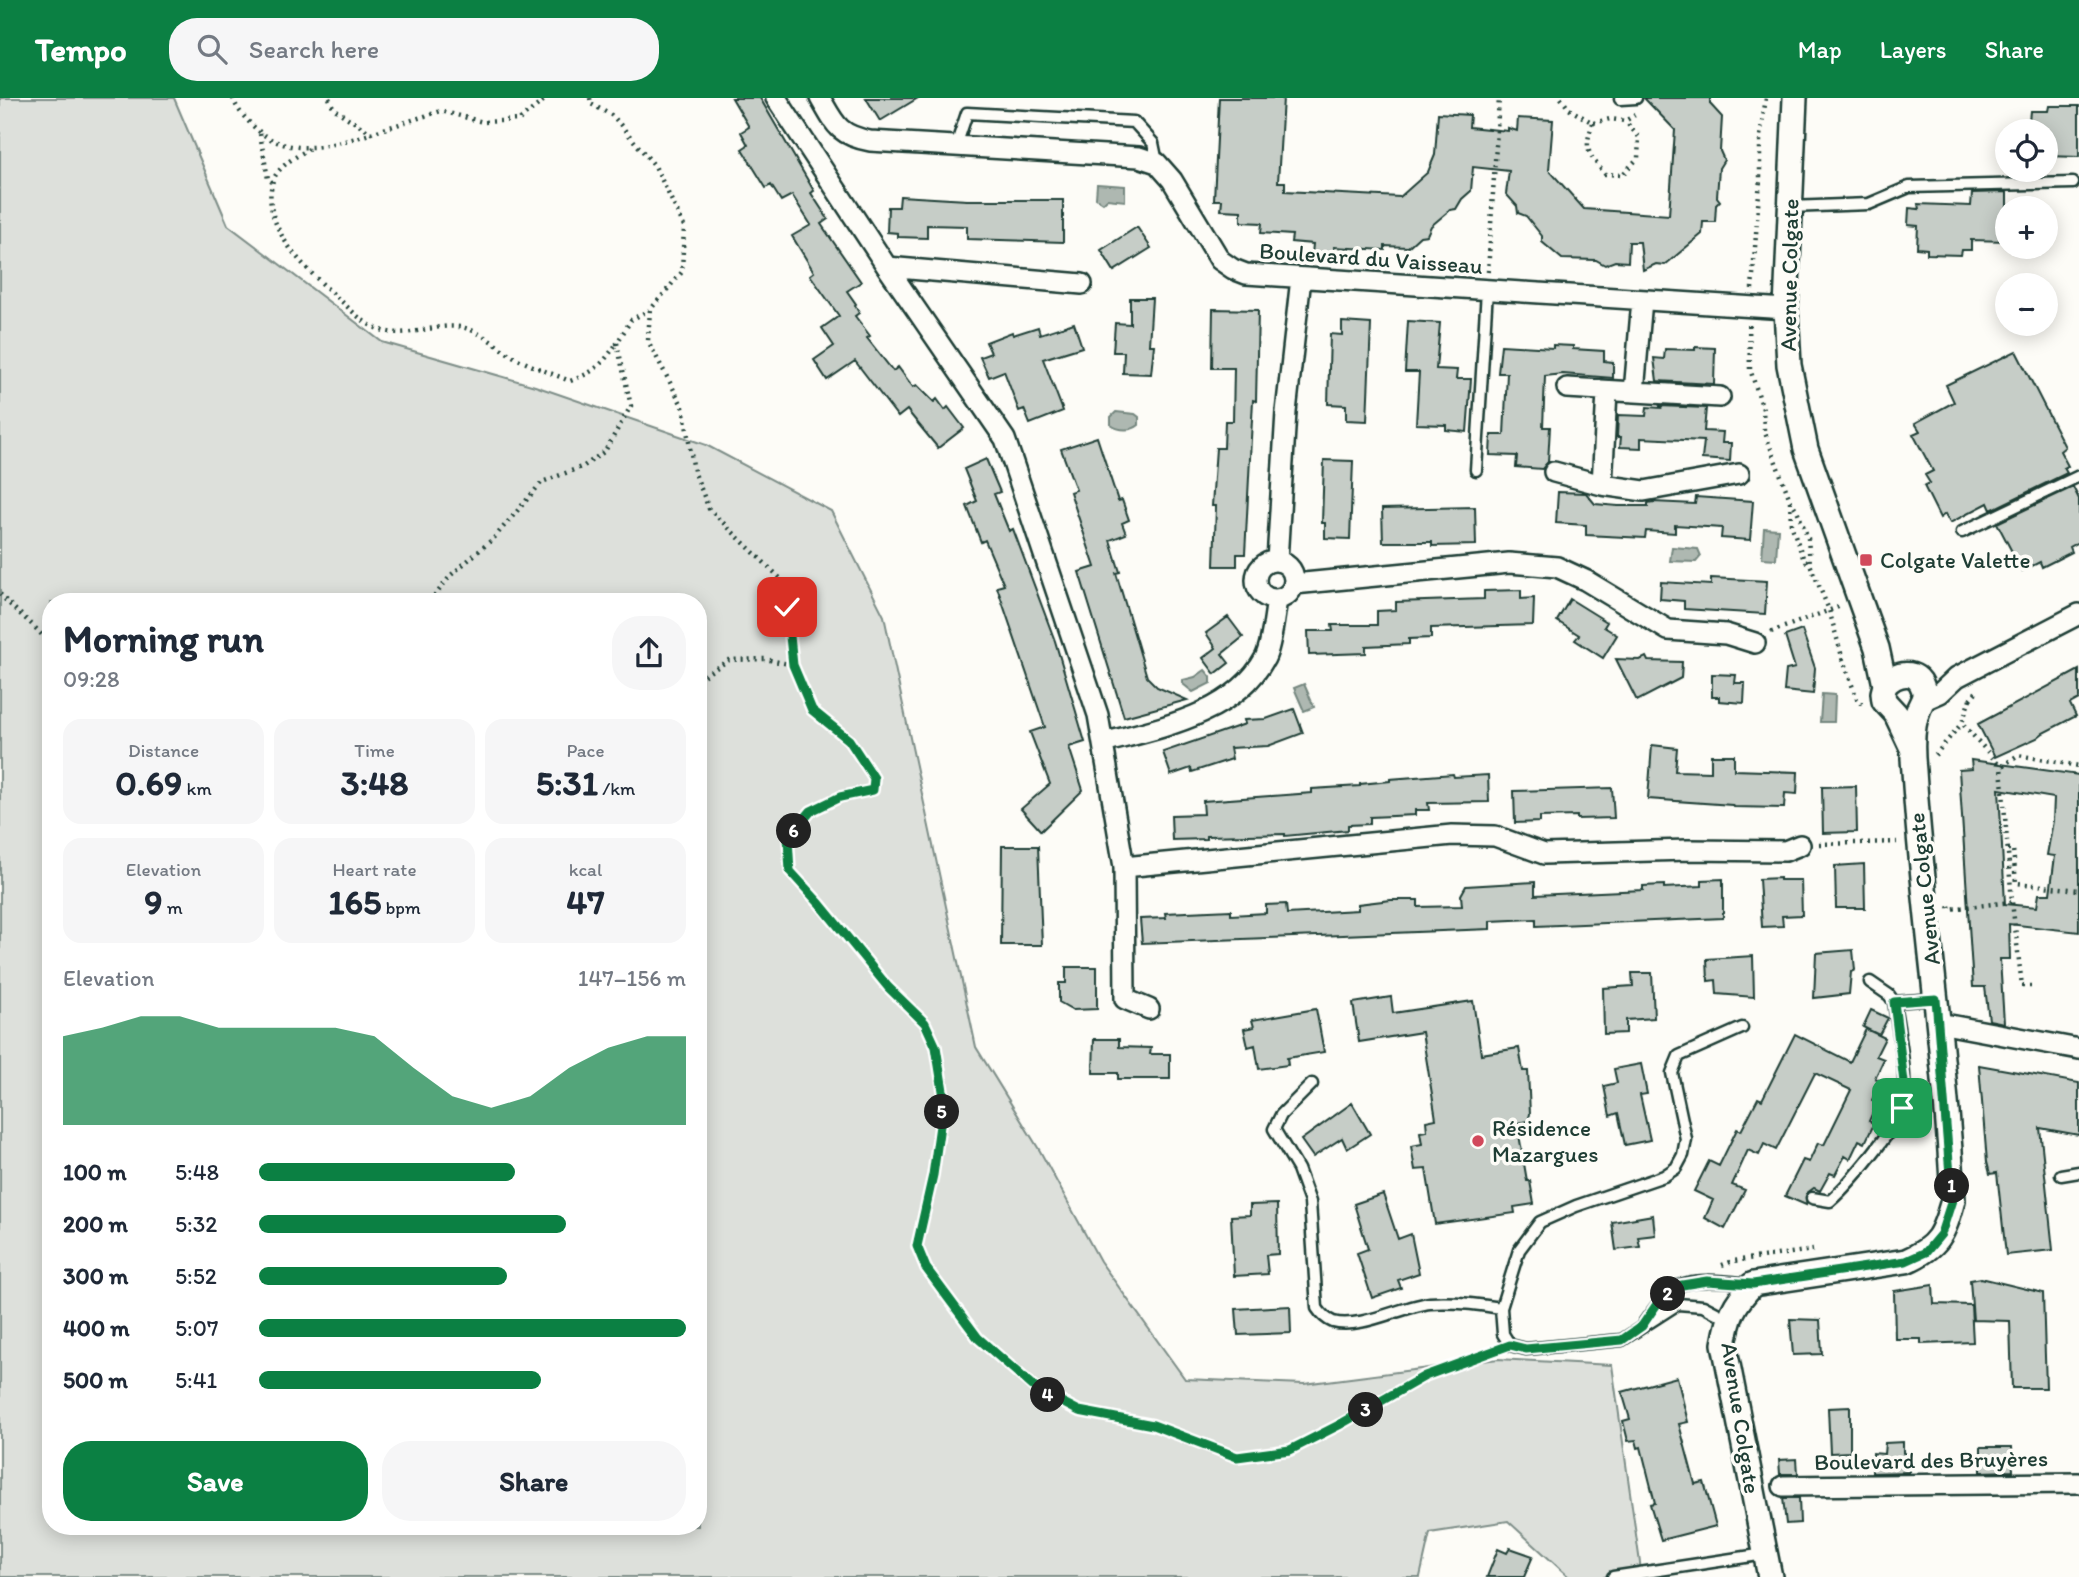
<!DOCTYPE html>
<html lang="en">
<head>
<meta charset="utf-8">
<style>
	:root { --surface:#fff; --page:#f6f6f7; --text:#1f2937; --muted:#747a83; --accent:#0b8043 }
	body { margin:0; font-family:Itim,sans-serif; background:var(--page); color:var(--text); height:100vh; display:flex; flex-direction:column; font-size:26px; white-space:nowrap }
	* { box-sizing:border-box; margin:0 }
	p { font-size:23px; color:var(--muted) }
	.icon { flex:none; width:38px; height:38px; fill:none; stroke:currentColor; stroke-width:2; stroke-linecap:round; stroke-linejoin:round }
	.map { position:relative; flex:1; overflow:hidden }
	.side { position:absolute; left:42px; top:495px; width:665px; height:942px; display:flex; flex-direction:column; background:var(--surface); border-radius:28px; box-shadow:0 4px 18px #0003 }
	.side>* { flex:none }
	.buttons { position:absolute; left:1995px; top:21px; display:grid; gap:14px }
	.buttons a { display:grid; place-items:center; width:63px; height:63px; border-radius:50%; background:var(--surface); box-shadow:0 4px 18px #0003; font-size:35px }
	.pin { position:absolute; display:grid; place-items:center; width:60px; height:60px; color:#fff; margin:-30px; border-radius:14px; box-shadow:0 4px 10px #0006 }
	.km { position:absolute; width:35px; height:35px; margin:-18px; border-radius:50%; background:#222; color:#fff; font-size:19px; line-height:35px; text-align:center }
	.round { display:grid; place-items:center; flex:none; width:74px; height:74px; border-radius:28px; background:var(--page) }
	.overview { display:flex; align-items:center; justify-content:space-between; height:119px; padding:0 21px }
	h1 { font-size:38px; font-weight:800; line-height:52px }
	.figures { display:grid; grid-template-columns:repeat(3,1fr); gap:10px; height:119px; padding:7px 21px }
	.figures div { display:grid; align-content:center; border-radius:18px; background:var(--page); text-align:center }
	.figures b { font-size:35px; font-weight:800 }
	.figures small { font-size:19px; font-weight:400 }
	.figures p { font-size:19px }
	.chart { height:196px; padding:14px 21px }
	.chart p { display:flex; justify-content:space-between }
	.chart svg { width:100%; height:126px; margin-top:7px; fill:var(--accent); opacity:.7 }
	.button { display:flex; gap:14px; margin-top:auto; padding:14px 21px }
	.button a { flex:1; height:80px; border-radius:28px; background:var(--accent); color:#fff; font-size:28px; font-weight:800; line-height:80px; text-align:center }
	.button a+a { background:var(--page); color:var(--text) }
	ul { padding:0 21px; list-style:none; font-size:23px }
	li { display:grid; grid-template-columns:112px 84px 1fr; align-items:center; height:52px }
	li i { height:18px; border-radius:9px; background:var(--accent) }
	header { display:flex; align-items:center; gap:42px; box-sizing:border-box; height:98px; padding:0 35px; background:var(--accent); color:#fff }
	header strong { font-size:33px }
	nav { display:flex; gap:38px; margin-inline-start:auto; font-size:24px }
	.search { width:490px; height:63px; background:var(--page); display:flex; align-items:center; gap:18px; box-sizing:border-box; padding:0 24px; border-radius:28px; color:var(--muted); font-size:26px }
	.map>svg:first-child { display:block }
</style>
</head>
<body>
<header>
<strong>Tempo</strong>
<div class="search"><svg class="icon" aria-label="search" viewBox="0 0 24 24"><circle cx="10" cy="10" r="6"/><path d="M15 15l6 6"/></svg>Search here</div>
<nav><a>Map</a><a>Layers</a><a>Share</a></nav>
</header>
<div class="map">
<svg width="2079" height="1479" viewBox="0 0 2079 1479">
	<rect width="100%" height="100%" fill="#fdfcf7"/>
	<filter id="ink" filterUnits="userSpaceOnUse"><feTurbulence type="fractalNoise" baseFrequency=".0143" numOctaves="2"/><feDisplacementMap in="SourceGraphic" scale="14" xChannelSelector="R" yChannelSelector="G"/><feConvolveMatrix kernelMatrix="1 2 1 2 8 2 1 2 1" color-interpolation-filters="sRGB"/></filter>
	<g filter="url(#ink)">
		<path fill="#dde0db" stroke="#7e8e88" stroke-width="2" fill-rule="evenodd" d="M0,0H174L228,127L382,244L535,288L706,347L831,413L884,518L976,949L1040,1053L1100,1163L1185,1281L1304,1286L1498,1261L1612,1267L1642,1479H1569L1508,1423L1430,1435L1420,1479H0ZM51,504H698V1428H51Z"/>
		<path fill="#aeb8b1" stroke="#75877f" stroke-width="2" d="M1097,86L1125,88V103L1107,101L1103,105L1096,100Z
			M1116,314L1135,316L1139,319V327C1132,333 1119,333 1111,327V319Z
			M1764,430L1778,431L1776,461L1762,460Z
			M1672,449L1698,451L1701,458L1696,464L1670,463Z
			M1205,572L1211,579V585L1193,594L1183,586V582L1195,579Z
			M1304,586L1314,609L1304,613L1294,590Z
			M1822,596L1835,597L1834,624H1820Z"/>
		<path fill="#c6cdc7" stroke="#1f3d34" stroke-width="2" fill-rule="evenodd" d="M732,0H760L810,86L814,93L811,95L828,121L821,126L861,184L847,193L856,206L855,207L859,215L855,218L870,238L867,240L893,273L898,269L913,289L917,287L934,304L937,301L945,312L948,309L964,330L938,350L907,312L898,319L855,263L827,282L814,262L834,248L822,230L839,218L810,177L814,174L792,138L811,127L792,97L781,103L771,87L766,90L742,51L748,47L741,34L749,29Z
			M866,0H918L880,23Z
			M1219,0H1283L1278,84H1285V93L1400,99L1428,74L1435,57L1438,15L1470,17L1469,29L1508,33V30L1517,33L1518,20L1553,22L1549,72L1584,111L1669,117L1675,32L1644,0H1710V6L1722,19L1720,53L1724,62L1719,70L1717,99L1720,103L1716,107L1715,124H1703L1702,136L1665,167L1656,166L1643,172L1640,144H1629L1628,164L1615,163L1605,167L1596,162L1562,161L1542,144V138L1526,118L1518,115L1517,108L1506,96L1509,73L1473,69L1471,93L1462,101L1456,111L1450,112L1431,128L1427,137L1420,138L1408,149L1385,148V152L1334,149V157L1312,156L1313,146L1291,144L1292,137L1261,135L1262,125L1241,124V113L1221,112L1222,102H1214Z
			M2049,8H2079V59L2046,58V33H2028L2030,13H2048Z
			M2007,94V143L1971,142V152H1962L1961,157L1927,156V151L1917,150L1918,128L1908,127L1909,110L1919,111L1918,106L1971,108L1972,95Z
			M900,98L967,102H1063V144L967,141V128L927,127V140L898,139V135L887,134L888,109H899Z
			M1137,129L1151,150L1114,173L1101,152Z
			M1130,200H1152L1149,247H1154L1151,276L1123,275L1124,254H1113L1115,225L1130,226Z
			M1213,211L1258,212L1256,303L1253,302L1245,456H1237V468H1214L1216,408H1212L1216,350H1224L1225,323H1233L1234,270H1212Z
			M1408,223L1440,225L1436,271L1457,272L1456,281H1471L1467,334L1446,332V327L1416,326L1419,274H1405Z
			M1342,224L1371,226L1367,323L1346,322V307L1328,306L1330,236L1342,237Z
			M1074,225L1082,249L1043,261L1063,313L1030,326L1024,311L1019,313L1004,273L989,279L980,259L991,255L986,244L1012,234L1013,237L1038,229L1040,236Z
			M1501,247L1553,250V247L1573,248V251L1604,253V263L1613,264V280L1563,276L1545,278L1543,329H1550L1548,364L1542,371L1516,369L1517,358L1490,357L1491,337H1504L1507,275H1498Z
			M1695,249L1715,250L1714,286L1657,283L1654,260L1664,261L1665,251L1695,252Z
			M2016,253L2065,349L2060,353L2068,368L2064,370L2067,375L1991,412L1988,405L1950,425L1945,416L1940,420L1924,388L1930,385L1925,377L1933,373L1913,336L1920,333L1915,325L1954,304L1946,287Z
			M1660,308L1706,310L1704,333L1723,334L1722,345H1731L1730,363L1702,361L1704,343L1641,340V350L1620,349L1621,339H1617L1618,317L1646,318L1647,309L1661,310Z
			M1097,339L1118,403L1122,402L1129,422L1122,425L1126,436L1110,442L1120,474L1116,475L1147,579L1157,589L1187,602L1124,619L1079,474L1095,469L1070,394L1076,392L1061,351Z
			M986,361L1000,394L994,396L1009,433L1013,431L1055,543L1085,644L1069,649L1083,692L1041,733L1021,711L1050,686L1030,634L1045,629L997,489L1004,487L985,442L981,444L967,408L977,403L964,371Z
			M1324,362L1353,363L1350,441L1325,440V425H1322Z
			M2073,389L2079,401V444L2070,449L2072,454L2042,469L2040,464L2022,473L1997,425Z
			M1558,394L1586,395L1595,406L1618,408H1648V405L1653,404L1695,406L1696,399L1753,403L1750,442L1721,440L1722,430L1675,427V435L1646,433L1645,440L1586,437V427L1556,425Z
			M1475,409L1476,447L1432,448V444H1383L1382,411Z
			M1711,480L1767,483L1765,516L1684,511V503L1660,501L1661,484L1711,487Z
			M1521,492V501L1534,500L1533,527L1431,530V540L1409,541V546L1366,548V555L1309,557L1308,533H1333L1332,527H1377V513L1396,512V504L1484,501V493Z
			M1570,501L1607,524L1604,529L1617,537L1603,560L1575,542L1579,537L1557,523Z
			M1228,519L1243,539L1222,556L1229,565L1215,576L1203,560L1216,550L1206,535Z
			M1802,532L1815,570L1813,596L1784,593L1786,572L1795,570L1785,538Z
			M1646,559L1648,563L1682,564L1681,580L1637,603L1616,561L1640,562Z
			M2079,572V601L2070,606L2076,618L2043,635L2037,640L1995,659L1978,626Z
			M1712,576L1736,577L1735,585H1745L1744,605L1719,603V599H1712Z
			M1294,611L1303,635L1268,648L1230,650L1232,661L1192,674L1191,670L1171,677L1163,654L1245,626L1244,622L1266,621Z
			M1652,647L1677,650L1675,673L1711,674V657H1734V672L1798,674L1797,696L1785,695L1784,710L1733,709L1732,707L1648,701Z
			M1971,662L2079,677V834L2009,826L2010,861H2000L2004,925L1989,922L1985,889H1973L1959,672L1972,671ZM1999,691L2054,700L2053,723L2047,757L2055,758L2050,796H2039L2037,809L2005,806Z
			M1453,676L1454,679L1488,677L1489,704L1428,705L1429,712H1415V717L1370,719V726L1348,727V732L1285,738V736L1206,738V741L1172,742L1171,717L1204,716L1203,703L1312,695V691L1360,688V686L1390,683V681Z
			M1856,688L1857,734L1823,735L1822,689Z
			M1612,690L1614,720L1577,721V718L1540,719V724L1515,725L1514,693Z
			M1002,748H1038L1042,847H1001Z
			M1864,766L1865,810H1836L1835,768Z
			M1780,780V782H1801L1802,817L1782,818L1783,828L1762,829L1759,781Z
			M1723,781V820L1536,828V821L1490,823V831L1142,845L1140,821L1166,820L1165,815L1231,812V817L1266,815V807L1286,806L1287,816L1358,812V806L1391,802H1418V809L1462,808L1461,797L1466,788L1535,784V797L1643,792V788L1664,787V790L1702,788V782Z
			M1853,852L1855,872L1851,874L1849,896L1814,900L1816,855Z
			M1753,858L1754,899L1717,896L1716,882L1708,883L1707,861Z
			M1066,869H1097V911L1073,912L1059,904V885H1066Z
			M1632,875H1652L1654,920L1626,922V935L1604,936L1603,890L1633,888Z
			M1391,899L1393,915L1473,903L1481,956L1519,950L1523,973H1528L1530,1016L1528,1023L1517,1025L1527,1083H1530L1534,1106L1514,1109L1515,1115L1435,1126L1426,1071L1415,1072L1411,1048L1422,1046L1420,1034L1427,1033L1426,1023L1436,1021L1422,934L1359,944L1353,905Z
			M1316,911L1324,954L1287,960L1288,967L1259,971L1255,947L1248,949L1244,931L1254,929L1252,922Z
			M1871,912L1888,920L1879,937L1863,929Z
			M1866,931L1885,940L1876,958L1884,961L1875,980L1881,983L1872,1002L1877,1005L1869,1023L1874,1026L1865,1045L1859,1042L1850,1061L1845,1058L1835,1077L1830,1075L1820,1093L1814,1090L1807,1095L1806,1107L1785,1098L1803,1062L1809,1064L1818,1045L1824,1047L1851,992L1815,975L1776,1052L1764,1046L1759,1057L1748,1052L1732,1087L1745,1092L1725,1131L1705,1120L1713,1102L1694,1093L1709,1063L1719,1068L1737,1031L1741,1033L1758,1000L1762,1002L1795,936L1850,964Z
			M1094,941H1119V949L1151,950L1150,956H1170V981H1118V975H1093Z
			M1641,966L1647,996L1640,997L1650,1042L1625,1047L1618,1015L1610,1018L1604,988L1617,985L1614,971Z
			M1979,967L2079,985V1037L2040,1030L2053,1152L2006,1157L1997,1075L1990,1076L1987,1064Z
			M1352,1005L1370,1036L1347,1051L1342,1040L1313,1059L1301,1042Z
			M1383,1096L1398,1141L1411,1136L1419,1175L1398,1182L1401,1190L1372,1200L1357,1155L1368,1151L1354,1106Z
			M1277,1106L1278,1156L1266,1157L1268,1176L1234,1178L1231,1118L1250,1117V1107Z
			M1653,1117L1655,1137L1638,1139L1640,1149L1616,1152L1612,1124Z
			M1981,1180L2043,1195L2046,1290H2012L2010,1223L1973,1222L1970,1182Z
			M1933,1187L1934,1206L1971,1207L1973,1244L1921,1246V1241H1895L1894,1193Z
			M1290,1208L1291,1235L1238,1237L1236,1211Z
			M1790,1221L1820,1222L1822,1256L1793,1257Z
			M1677,1279L1688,1324L1679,1326L1695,1386L1704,1384L1716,1428L1661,1442L1650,1406L1655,1405L1641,1349L1638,1350L1636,1342L1628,1343L1623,1323L1630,1321L1622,1294Z
			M1850,1309V1354L1830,1355L1828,1310Z
			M1903,1344V1355L1909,1356V1374L1872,1375L1873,1355L1884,1356L1885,1345Z
			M1981,1349H2012L2013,1373L1981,1374Z
			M1797,1361L1798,1376H1780L1779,1362Z
			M1783,1400H1799L1800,1425L1786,1426Z
			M1510,1450L1533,1458L1524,1479H1487L1498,1451L1507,1455Z"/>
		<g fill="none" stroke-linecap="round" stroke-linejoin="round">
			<g stroke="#1f3d34" stroke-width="15">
				<path id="service" d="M1620,1L1636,0
					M956,48L967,15L1134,24L1153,45L1157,64
					M1790,109L1869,106L1909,89L2073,85
					M1476,372L1487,192
					M1962,434L2079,378
					M1870,884L1889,897L1894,904
					M1312,986L1281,1017L1274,1031L1298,1071L1310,1104L1317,1210C1321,1216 1326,1221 1333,1224C1359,1232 1403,1208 1430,1205C1454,1203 1477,1206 1501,1210
					M2061,1077L2079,1074
					M1812,1100L1830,1103C1849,1086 1896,1031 1902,1008C1909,981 1898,932 1894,904L1935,901
					M1728,1221L1703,1208L1678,1206L1622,1242L1526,1251L1510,1247L1503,1236L1501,1210L1519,1152L1540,1124L1576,1108L1664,1078L1676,1070L1683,1057L1686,1041L1672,975L1679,958L1742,930
					M1644,1225C1653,1213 1661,1200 1673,1191C1690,1178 1731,1184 1751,1186
					M1613,1479L1765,1456"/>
			</g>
			<g stroke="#1f3d34" stroke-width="24">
				<path id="minor" d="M776,0L887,169L1005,341L1098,617L1124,769L1125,901L1149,911
					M820,0C835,26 838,37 870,43L1139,59L1157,65L1172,82L1220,162L1233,171L1246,176L1786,211
					M887,169L1082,186
					M1567,290L1720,299
					M1634,294L1642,202
					M1554,374L1602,387L1644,393L1739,376
					M1602,387L1607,294
					M1256 482a19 19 0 1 1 38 0a19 19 0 1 1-38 0Z
					M1277,463L1286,314L1301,180
					M1294,486L1509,465L1557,469L1585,482L1668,532L1726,536L1755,545
					M1924,602L1940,595L1957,579L2079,516
					M1103,645C1160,630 1235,616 1265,560C1272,546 1274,518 1277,502
					M1124,769L1452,737L1495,738L1544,756L1688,752L1785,753L1800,747
					M1939,925L2079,951
					M1783,1388L2079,1385"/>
			</g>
			<g stroke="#1f3d34" stroke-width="28">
				<path id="tertiary" d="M1795,0L1786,211L1789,267L1806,351L1877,550L1885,587L1883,595L1884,603L1896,616L1912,650
					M1770,1479L1724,1246C1729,1218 1733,1207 1753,1186L1906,1163C1939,1149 1944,1135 1953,1102C1946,958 1923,816 1914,673C1912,653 1911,628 1919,610C1922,603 1926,598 1923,590C1917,570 1896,575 1885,587"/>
			</g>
			<path stroke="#1f3d34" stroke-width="4.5" stroke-dasharray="2 5" stroke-linecap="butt" d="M233,0C236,10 244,19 252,27C287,62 328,48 370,36
				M329,0L334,11L371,35L441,13L483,24L519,22L547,0
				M590,0L591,6L613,18L655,68L684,128L682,174L650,212L648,243L683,309L694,373L709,411L781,481L793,567L812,612L849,642L874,680L872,692L840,699L811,713L788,740L790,773L820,806L888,889L925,925L936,949L944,999L933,1077L917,1148L926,1170L978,1240L1035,1290L1079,1313L1153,1327L1237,1359L1290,1352L1339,1327L1425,1278L1498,1251
				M1561,0L1569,11L1593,25L1610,21L1625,23L1635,17
				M1593,25C1583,52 1588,55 1605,76L1622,77L1638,60L1639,39L1625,23
				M260,36L268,81L272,84
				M309,51C295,59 276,69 272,86C261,131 309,174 339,201C350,211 362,224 376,230C404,243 432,225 460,229C482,232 501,253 520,262C536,270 553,276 570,283C595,274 602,267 617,245
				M1488,174L1499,0
				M1752,191L1760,81V38L1766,0
				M1749,227L1750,271L1763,311L1764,332L1790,402L1797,412L1808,440L1810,466L1829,512L1843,562L1857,601L1862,606
				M1790,403L1791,426L1804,462L1809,466
				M0,496C16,515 38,528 51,549
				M430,504L451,477L494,440L542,384L584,368L605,353L631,308L617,245L631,222L649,212
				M1771,534L1841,508
				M698,581L729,562L765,561L793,567
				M1970,601L1977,593
				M1970,601L1962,625L2001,669
				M1935,657L1962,625
				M1819,746L1897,744
				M2008,751H2013L2016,785L2079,792
				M1949,808L1950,811L2011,804
				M2031,888H2022L2012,804L2001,669L2018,657L2079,668
				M1722,1167L1733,1163L1813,1152"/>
			<use href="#service" stroke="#fdfcf7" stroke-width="10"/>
			<use href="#minor" stroke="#fdfcf7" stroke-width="19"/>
			<use href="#tertiary" stroke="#fdfcf7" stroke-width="23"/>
		</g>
	</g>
	<g fill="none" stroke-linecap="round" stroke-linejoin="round" filter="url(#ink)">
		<g stroke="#fff" stroke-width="14">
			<path id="route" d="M787,509L793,567L812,612L849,642L874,680L873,692L840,699L811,713L788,740L790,773L820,806L888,889L925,925L936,949L944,999L933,1077L917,1148L926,1170L978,1240L1035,1290L1079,1313L1153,1327L1237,1359L1290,1352L1339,1327L1425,1278L1510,1247L1526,1251L1622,1242L1642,1228L1657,1206L1676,1188L1707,1183L1753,1186L1906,1163L1926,1154L1941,1136L1952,1102L1936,901L1894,904L1905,992L1902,1010"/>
		</g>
		<use href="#route" stroke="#0b8043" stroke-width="9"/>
	</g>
	<g fill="#d1495b" stroke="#fdfcf7" stroke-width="2.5">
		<rect x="1859" y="455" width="14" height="14" rx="3.5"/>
		<circle cx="1478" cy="1043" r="7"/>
	</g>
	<g text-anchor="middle" stroke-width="7" stroke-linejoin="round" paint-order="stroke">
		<g font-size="23" fill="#1f3d34" stroke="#fdfcf7">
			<text transform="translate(1371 160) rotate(4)" y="8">Boulevard du Vaisseau</text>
			<text transform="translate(1789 177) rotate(-89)" y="8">Avenue Colgate</text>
			<text transform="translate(1924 791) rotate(-96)" y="8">Avenue Colgate</text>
			<text transform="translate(1741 1320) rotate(81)" y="8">Avenue Colgate</text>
			<text transform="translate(1931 1362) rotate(-1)" y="8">Boulevard des Bruyères</text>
		</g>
		<g font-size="23" fill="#1f3d34" stroke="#fdfcf7" text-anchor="start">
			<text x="1880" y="470">Colgate Valette</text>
			<text x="1492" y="1038">Résidence<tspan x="1492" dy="26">Mazargues</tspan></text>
		</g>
	</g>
</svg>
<div class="buttons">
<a><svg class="icon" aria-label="locate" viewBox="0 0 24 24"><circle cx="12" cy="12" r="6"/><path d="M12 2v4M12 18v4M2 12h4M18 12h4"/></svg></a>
<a>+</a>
<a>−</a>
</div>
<div class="pin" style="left:1902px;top:1010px;background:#1e9e55"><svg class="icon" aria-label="arrive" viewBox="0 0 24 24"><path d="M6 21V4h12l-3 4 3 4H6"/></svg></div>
<div class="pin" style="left:787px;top:509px;background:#d93025"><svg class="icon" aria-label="check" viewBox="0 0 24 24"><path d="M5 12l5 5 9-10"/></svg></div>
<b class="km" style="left:1952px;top:1088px">1</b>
<b class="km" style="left:1668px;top:1196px">2</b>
<b class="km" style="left:1366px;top:1312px">3</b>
<b class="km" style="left:1048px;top:1297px">4</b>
<b class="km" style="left:942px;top:1014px">5</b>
<b class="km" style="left:794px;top:733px">6</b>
<section class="side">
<div class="overview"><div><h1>Morning run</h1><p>09:28</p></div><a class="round"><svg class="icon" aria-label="share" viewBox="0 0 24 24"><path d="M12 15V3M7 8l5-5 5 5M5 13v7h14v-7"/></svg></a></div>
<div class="figures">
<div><p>Distance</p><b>0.69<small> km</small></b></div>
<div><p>Time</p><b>3:48</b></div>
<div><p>Pace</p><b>5:31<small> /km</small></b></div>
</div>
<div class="figures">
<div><p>Elevation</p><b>9<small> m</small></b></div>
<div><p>Heart rate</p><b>165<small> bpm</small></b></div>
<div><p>kcal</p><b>47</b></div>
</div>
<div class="chart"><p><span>Elevation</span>147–156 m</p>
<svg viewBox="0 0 160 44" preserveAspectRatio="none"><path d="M0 44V13L10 10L20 6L30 6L40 10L50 10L60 10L70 10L80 13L90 24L100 34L110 38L120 34L130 24L140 17L150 13L160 13V44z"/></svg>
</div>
<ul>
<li><b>100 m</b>5:48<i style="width:60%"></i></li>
<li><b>200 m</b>5:32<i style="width:72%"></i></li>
<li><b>300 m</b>5:52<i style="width:58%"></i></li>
<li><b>400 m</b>5:07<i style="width:100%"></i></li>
<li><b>500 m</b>5:41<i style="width:66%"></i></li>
</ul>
<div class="button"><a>Save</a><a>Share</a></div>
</section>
</div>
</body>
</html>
